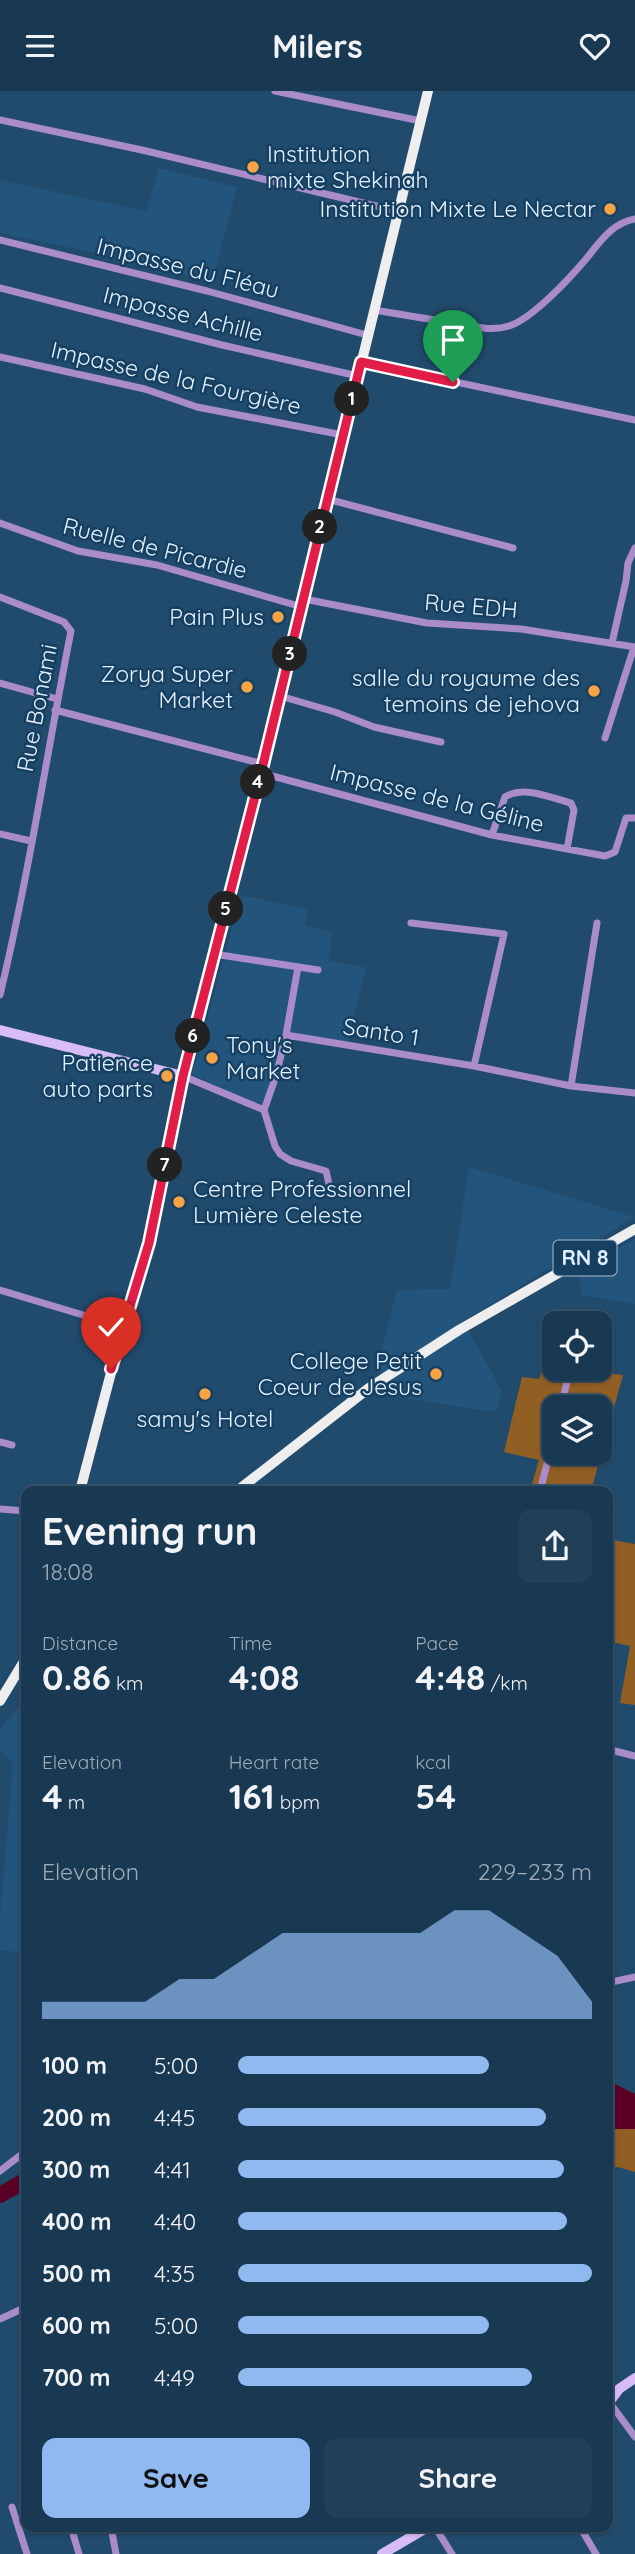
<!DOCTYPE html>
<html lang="en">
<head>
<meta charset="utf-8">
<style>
	:root { --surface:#193851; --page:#223f58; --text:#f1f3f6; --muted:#9facb7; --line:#375268; --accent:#90b9f0 }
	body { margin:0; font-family:Quicksand,sans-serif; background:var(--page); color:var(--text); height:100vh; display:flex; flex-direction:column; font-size:26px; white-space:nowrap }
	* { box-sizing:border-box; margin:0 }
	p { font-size:23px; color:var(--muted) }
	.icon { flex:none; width:38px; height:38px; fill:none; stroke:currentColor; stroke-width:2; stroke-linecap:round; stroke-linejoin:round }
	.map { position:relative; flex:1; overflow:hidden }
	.drawer { position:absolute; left:21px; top:1395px; width:592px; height:1046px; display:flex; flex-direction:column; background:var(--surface); border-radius:14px; box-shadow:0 2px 5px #0004,0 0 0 2px var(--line) }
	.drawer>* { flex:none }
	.tools { position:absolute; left:542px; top:1220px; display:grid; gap:14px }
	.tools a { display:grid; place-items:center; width:70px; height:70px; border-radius:14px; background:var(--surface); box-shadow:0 2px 5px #0004,0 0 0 2px var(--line); font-size:35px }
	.pin { position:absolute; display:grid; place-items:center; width:60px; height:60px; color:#fff; margin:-72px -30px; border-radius:50% 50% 50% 0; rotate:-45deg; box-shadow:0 0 7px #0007 }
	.pin .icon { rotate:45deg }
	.km { position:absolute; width:35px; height:35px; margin:-18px; border-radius:50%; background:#222; color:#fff; font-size:19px; line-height:35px; text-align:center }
	.round { display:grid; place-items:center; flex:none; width:74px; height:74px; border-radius:14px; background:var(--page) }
	.head { display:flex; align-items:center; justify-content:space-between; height:119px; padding:0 21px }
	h1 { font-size:38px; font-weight:700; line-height:52px }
	.figures { display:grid; grid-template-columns:repeat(3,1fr); gap:10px; height:119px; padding:7px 21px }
	.figures div { display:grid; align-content:center }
	.figures b { font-size:35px; font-weight:700 }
	.figures small { font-size:19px; font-weight:400 }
	.figures p { font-size:19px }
	.chart { height:196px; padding:14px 21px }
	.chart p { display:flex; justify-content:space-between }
	.chart svg { width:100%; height:126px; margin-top:7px; fill:var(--accent); opacity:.7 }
	.cta { display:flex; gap:14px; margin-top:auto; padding:14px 21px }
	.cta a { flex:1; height:80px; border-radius:14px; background:var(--accent); color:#111; font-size:28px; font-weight:700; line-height:80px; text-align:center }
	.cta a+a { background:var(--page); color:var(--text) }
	ul { padding:0 21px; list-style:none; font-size:23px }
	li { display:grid; grid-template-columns:112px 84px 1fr; align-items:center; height:52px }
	li i { height:18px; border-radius:9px; background:var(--accent) }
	header { display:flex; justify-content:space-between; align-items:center; height:91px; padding:0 21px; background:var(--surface); font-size:32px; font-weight:700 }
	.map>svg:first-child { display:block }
</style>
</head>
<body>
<header><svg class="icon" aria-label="menu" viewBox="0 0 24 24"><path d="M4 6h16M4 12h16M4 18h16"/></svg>Milers<svg class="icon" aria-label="heart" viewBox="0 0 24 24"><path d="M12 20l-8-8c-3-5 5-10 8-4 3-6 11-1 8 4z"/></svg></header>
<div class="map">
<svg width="635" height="2463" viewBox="0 0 635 2463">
	<rect width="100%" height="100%" fill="#214b6c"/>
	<path fill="#23547b" d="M159,77L237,96L212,192L119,167L0,142V89L146,120Z
		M241,804L308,818L306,834L332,841L329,870L366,876L348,952L286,942L264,1018L192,983Z
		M469,1076L635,1126L463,1230L502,1300L496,1321L389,1305L377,1277L397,1199L450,1198Z
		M635,1148V1213L581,1204L579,1180Z
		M26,1608V1862L0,1859V1826L13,1672L0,1660V1638Z"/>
	<path fill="#915e24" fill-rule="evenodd" d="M543,1274L623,1284L591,1400H530L539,1369L504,1361L522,1286L539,1288ZM555,1316H600V1362H555Z
		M607,1448L635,1453V1614L620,1612L630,1555L607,1550Z
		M607,2035L616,2038H635V2081L618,2076L607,2077Z"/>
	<path fill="#590024" d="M607,1989L635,2003V2038H616L607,2035Z"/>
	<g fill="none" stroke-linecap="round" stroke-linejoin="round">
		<path stroke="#590024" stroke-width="16" d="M0,2104L26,2089"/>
		<path stroke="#aa8ccb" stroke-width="7" d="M275,0L421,30
			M0,29L142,59L397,120
			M0,149L207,200L367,244
			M0,197L222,254L358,285
			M374,219L483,237C492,238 500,238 509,235C532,228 570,187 586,168C600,151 612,132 635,128
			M0,266L145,298L197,316L343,344
			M361,271L635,329
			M327,408L513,457
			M0,432L78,460L157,474L302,516
			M0,506L64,531L71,540C47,661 29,784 0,904
			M304,508L427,532L521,538L635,556
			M612,552L626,490L628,472L635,457
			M0,592L57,608
			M280,605L335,621L374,636L441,651
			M55,619L263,673
			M605,647L634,556
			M261,682L492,744L605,765L615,761L626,727H635
			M0,743L31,750
			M492,744L505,706C524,694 551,707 571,712L574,719L567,758
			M411,832L504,843L474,975
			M214,863L318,879
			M286,944L298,876
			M183,985L264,1019L276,985L286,944L474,975L571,995L635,1002
			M571,995L597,832
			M264,1019L275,1055L280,1063L291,1070L326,1080L329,1093L334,1099L364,1102
			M0,1199L123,1236
			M561,1316L570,1278
			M0,1351L12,1354
			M540,1400L555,1342
			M0,1418L26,1420
			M607,1658L635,1665
			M607,1892L635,1886
			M0,2080L26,2060
			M0,2228L26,2216
			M610,2312L635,2346
			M12,2416L27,2463
			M71,2436L79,2463
			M111,2436L116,2463
			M435,2436L452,2463
			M580,2436L596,2463"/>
		<path stroke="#d8bcf8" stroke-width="10" d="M0,939L183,985
			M607,2314L619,2298L635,2287
			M382,2463L428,2436"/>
		<path stroke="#eee" stroke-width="10" d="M80,1400L123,1236L149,1152L183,985L261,682L428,0
			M237,1400L369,1297L459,1239L635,1138
			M0,1610L26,1567"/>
	</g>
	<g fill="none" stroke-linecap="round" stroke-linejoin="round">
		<g stroke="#fff" stroke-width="14">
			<path id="route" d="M111,1278L149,1152L183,985L261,682L361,271L453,291"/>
		</g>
		<use href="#route" stroke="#e11d48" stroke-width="9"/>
	</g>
	<g fill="#f5a345" stroke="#164061" stroke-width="2.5">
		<circle cx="253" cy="76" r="7"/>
		<circle cx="610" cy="118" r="7"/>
		<circle cx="278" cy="526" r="7"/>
		<circle cx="247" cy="596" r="7"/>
		<circle cx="594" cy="600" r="7"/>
		<circle cx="212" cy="967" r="7"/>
		<circle cx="167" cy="985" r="7"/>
		<circle cx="179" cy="1111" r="7"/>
		<circle cx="436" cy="1283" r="7"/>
		<circle cx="205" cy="1303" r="7"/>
	</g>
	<g text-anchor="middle" stroke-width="5" stroke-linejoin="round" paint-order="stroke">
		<rect fill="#164061" stroke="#a6bbce" stroke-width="2" x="553.5" y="1149.5" width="63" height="35" rx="5"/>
		<g font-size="21" font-weight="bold" fill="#e3f0fd">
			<text x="585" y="1174">RN 8</text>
		</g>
		<g font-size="23" fill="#e3f0fd" stroke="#164061" text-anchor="end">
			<text x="267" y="71" text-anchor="start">Institution<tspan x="267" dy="26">mixte Shekinah</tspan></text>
			<text x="596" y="126">Institution Mixte Le Nectar</text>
			<text x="264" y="534">Pain Plus</text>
			<text x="233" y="591">Zorya Super<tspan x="233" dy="26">Market</tspan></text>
			<text x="580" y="595">salle du royaume des<tspan x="580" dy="26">temoins de jehova</tspan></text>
			<text x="226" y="962" text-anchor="start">Tony's<tspan x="226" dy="26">Market</tspan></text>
			<text x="153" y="980">Patience<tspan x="153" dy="26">auto parts</tspan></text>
			<text x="193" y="1106" text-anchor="start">Centre Professionnel<tspan x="193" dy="26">Lumière Celeste</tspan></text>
			<text x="422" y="1278">College Petit<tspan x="422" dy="26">Coeur de Jesus</tspan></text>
			<text x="205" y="1336" text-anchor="middle">samy's Hotel</text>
		</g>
		<g font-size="23" fill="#e3f0fd" stroke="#164061">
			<text transform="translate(188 177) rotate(14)" y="8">Impasse du Fléau</text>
			<text transform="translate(183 223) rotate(14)" y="8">Impasse Achille</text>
			<text transform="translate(176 287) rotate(13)" y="8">Impasse de la Fourgière</text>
			<text transform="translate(155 457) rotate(14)" y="8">Ruelle de Picardie</text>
			<text transform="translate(471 515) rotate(5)" y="8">Rue EDH</text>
			<text transform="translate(37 617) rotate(-79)" y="8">Rue Bonami</text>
			<text transform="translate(437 707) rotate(14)" y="8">Impasse de la Géline</text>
			<text transform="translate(381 941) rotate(9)" y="8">Santo 1</text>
		</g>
	</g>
</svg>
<div class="tools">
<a><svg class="icon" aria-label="locate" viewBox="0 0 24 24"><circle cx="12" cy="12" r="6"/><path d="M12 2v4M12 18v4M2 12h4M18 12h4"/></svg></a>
<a><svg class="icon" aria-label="layers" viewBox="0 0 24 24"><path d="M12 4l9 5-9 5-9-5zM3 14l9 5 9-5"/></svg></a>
</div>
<div class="pin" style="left:453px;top:291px;background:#1e9e55"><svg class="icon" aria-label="arrive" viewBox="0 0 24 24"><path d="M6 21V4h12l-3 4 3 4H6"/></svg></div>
<div class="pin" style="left:111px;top:1278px;background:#d93025"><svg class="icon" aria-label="check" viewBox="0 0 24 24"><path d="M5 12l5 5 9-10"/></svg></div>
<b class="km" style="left:352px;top:308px">1</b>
<b class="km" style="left:320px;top:436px">2</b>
<b class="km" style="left:290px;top:563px">3</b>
<b class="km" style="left:258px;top:691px">4</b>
<b class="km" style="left:226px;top:818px">5</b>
<b class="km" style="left:193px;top:945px">6</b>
<b class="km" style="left:165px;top:1074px">7</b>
<section class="drawer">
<div class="head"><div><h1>Evening run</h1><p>18:08</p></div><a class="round"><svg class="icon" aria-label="share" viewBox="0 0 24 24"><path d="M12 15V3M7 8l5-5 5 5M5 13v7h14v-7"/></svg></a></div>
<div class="figures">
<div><p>Distance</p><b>0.86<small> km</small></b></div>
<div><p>Time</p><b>4:08</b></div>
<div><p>Pace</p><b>4:48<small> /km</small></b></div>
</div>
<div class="figures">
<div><p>Elevation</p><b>4<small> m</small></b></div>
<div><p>Heart rate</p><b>161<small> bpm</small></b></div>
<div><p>kcal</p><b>54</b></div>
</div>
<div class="chart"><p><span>Elevation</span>229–233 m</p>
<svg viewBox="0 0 160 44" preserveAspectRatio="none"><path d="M0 44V38L10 38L20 38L30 38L40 30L50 30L60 22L70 14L80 14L90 14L100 14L110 14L120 6L130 6L140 14L150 22L160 38V44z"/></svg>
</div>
<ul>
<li><b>100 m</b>5:00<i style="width:71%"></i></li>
<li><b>200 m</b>4:45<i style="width:87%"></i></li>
<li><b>300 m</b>4:41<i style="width:92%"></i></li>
<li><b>400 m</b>4:40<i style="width:93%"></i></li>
<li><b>500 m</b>4:35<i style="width:100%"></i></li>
<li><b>600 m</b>5:00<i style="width:71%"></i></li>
<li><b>700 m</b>4:49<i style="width:83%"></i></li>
</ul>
<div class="cta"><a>Save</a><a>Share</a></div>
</section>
</div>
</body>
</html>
